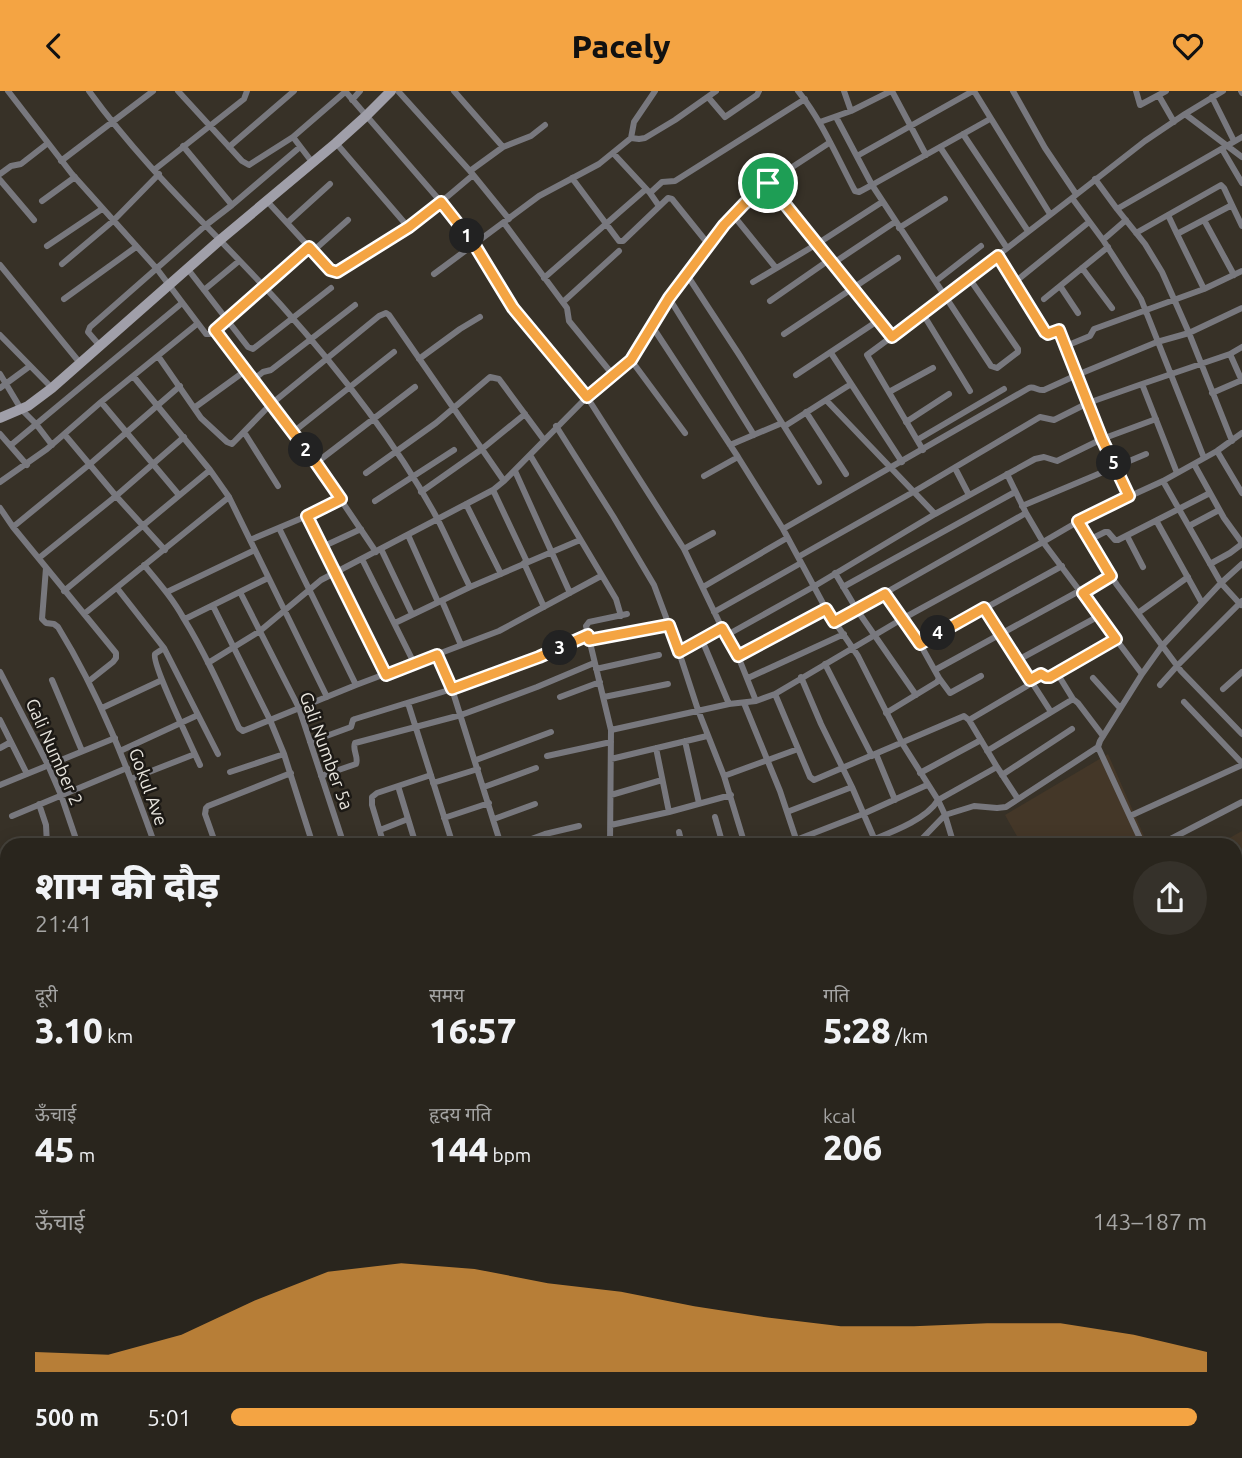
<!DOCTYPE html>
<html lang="hi">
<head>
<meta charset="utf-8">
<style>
	:root { --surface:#29251d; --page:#35312a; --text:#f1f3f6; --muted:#a5a5a4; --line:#45423b; --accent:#f4a443 }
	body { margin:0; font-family:Ubuntu,"Noto Sans Devanagari",sans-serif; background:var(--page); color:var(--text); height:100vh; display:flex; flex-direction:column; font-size:26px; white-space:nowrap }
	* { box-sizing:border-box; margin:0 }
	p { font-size:23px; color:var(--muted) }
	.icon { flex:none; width:38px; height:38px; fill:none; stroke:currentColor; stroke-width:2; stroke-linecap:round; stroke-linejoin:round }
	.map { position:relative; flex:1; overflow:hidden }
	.panel { position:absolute; left:0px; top:747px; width:1242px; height:621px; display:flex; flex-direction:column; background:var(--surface); border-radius:21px 21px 0 0; box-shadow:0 4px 18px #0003,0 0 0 2px var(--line) }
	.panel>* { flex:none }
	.pin { position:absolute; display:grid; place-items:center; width:60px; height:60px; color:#fff; margin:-30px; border:4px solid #fff; border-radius:50%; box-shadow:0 2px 7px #0007 }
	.km { position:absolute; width:35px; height:35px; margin:-18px; border-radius:50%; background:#222; color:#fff; font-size:19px; line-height:35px; text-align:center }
	.round { display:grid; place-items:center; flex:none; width:74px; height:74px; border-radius:37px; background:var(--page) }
	.head { display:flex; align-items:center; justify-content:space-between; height:119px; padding:0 35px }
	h1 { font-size:38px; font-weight:800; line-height:52px }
	.metrics { display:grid; grid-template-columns:repeat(3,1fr); gap:10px; height:119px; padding:7px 35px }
	.metrics div { display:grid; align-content:center }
	.metrics b { font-size:35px; font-weight:800 }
	.metrics small { font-size:19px; font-weight:400 }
	.metrics p { font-size:19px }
	.chart { height:196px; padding:14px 35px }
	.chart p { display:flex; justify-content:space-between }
	.chart svg { width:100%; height:126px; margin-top:7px; fill:var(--accent); opacity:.7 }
	ul { padding:0 35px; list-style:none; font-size:23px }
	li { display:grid; grid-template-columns:112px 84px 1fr; align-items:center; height:52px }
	li i { height:18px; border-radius:9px; background:var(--accent) }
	header { display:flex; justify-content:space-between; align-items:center; height:91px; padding:0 35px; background:var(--accent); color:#111; font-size:32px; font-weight:800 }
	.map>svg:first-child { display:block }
</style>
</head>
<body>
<header><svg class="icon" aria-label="back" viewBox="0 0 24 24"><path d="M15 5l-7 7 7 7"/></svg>Pacely<svg class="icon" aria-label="heart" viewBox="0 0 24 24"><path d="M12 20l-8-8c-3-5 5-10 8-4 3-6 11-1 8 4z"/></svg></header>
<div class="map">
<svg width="1242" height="1367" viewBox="0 0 1242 1367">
	<rect width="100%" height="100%" fill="#373127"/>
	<path fill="#443728" d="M1108,663L1148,754H1022L1005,724Z
		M1242,740V1073L1236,1072V754H1217Z
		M1236,1100L1242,1101V1199L1240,1196L1236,1199Z"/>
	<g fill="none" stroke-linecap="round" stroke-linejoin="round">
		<path stroke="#78787e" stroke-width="6" d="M8,0L72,83L157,178L206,243H210L309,156
			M89,0C145,78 217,143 281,214C339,279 397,352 438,429C449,451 459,474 470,496
			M178,0L242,70L249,74L293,46L345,1
			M345,0L441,111L474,153L513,217L587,306L684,458L722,537L738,565L756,610
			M398,0L470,80L509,128
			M454,0L503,56
			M798,0C822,30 837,66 855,100L859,101L872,94L836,26
			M844,0L851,20
			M892,0L926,64
			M974,0L1050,123
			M1013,0L1045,57L1076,103
			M1136,0L1140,14L1166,0
			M1241,0L1242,2
			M1159,5L1174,31
			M708,6L725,26L757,4L759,0
			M1212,6L1234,50
			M352,9L360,0
			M1185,23L1223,0
			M820,31L851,20L891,0
			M963,43L1028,140
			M293,46L312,71
			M631,47L634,31L655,0
			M336,52L409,137
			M183,55L232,114
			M229,56L294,0
			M940,56L1007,157
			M1222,58L1242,92
			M613,62L650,102L659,115
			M857,65L973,0
			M61,70L153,0
			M154,79L244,8L247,0
			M470,80L503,56L531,45L545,34
			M0,83L11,75L21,73L48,52
			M572,87L619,150H623L668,107L672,108L709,154
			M1095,88L1117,118L1242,46
			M0,89L34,129
			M768,92L892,246
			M650,102L662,91L675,90L805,8
			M1072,107L1145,50L1185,23L1242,66
			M266,109L330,179L335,181L409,137L441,111L473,84
			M42,110L75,86
			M1117,118L1145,153L1162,181L1189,242L1232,350
			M733,124L776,177
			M1168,124L1177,143
			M1204,129L1234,184
			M287,132L330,93
			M504,132L567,217L569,230L613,284
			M899,137L945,108
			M1136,142L1221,94L1224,97L1232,114
			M1103,149L1126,129
			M47,155L102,118
			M313,160L348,129
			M62,173L113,130L159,83
			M832,173L895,131
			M0,174L80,272
			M187,177L248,256L253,258L331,197
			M1082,177L1112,217
			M434,183L539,105L599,73L631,47L639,48L645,47L675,29L716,0
			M687,184L740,265L819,391
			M544,187L646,98
			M969,187L1018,258V261L997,277L991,275L872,94L990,28
			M936,190L981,155
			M753,191L817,153L882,111
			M1015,191L1089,131
			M1060,195L1078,222
			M1204,198L1242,180
			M204,199L239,170
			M669,207L754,344
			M64,208L136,156
			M1044,208L1108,156
			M770,210L829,169
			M563,211L619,160
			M923,223L970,300
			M652,235L738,366L783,438L826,518L858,565L902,652L938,709L945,724L954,754
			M215,239L316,372L376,461
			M784,243L898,167
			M0,244L52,297
			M100,255L88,241L90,236L206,134L232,114L300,56
			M1066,255L1090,245L1094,238L1204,198L1177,143L1232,114L1242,135
			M831,262L902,371
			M1230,263L1242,290
			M158,265L201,327L227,351L232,353L270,314L379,225L386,222L389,224L504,390
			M419,268L460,238L480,226
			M631,269L685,342
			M0,283L21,318L36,333L52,354
			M796,284L879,229
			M133,285L210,379L229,406L327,606
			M253,289L263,281L271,279L355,214
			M1142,293L1230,263L1242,256
			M0,297L30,275
			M889,301L933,277
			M1212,302L1242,289
			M826,309L935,423L1035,368L1044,366L1057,370L1102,348L1156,328
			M101,311L179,404
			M194,317L245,280
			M806,321L846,383
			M906,331L949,303
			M556,335L613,425L654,494L679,561L698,619L724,685L745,754
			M785,335L851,293
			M244,341L278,395
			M292,342L394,261
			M0,343L27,374
			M65,344L116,405L165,459
			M917,349L1004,298
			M11,354L182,212
			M730,354L782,332
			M923,359L867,264L947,205L997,165
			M1217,360L1242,402
			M530,364L616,508L621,525
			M316,372L415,296
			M1194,373L1224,427L1242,452
			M955,377L969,404
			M515,380L570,502
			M366,382L436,332L490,286L499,288L544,349
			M1007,383L1026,422L1043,451L1142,583L1100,650L1098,656L1143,754
			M704,385L738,366
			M0,391L47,358L101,311L197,233
			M493,399L527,471
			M421,401L482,358L525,323
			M1129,405L1102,348L1060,240L1057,239L1048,243L1046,241L997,165L1072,107L1103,149L1141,208L1204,367
			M375,410L454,359
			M466,413L501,483
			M1022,415L1146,363
			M0,417L13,436L116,562V567L113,571L89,590
			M307,425L386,584
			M1078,430L1099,467L1117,494L1181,580L1242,643
			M1157,431L1202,512
			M1189,435L1219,419
			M13,436L90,373L180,295
			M279,437L356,594
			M783,438L1029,297C1034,295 1038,300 1044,299L1077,284L1157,251L1189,242L1242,217
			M408,444L438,511
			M1127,445L1143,476
			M250,449L307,425L341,408
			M1089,449L1105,441H1108L1115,449H1118L1210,402
			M322,456L361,438
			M381,458L412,523
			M684,458L713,442
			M798,466L915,400L1040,326L1054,329L1088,312L1142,293L1177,382
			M39,467L116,405L184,346
			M362,468L414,572
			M524,472L544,516
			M1210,473L1230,462L1242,453
			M144,474C159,492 173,508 184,528C205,562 222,600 239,637L243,640L356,594L499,540L601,485
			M46,477L42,528L46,532L54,533L58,536C100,604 128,678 155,754
			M835,482L857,519L916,604
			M703,496L787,447
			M843,496L1015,401
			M117,497L164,557L218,663
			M64,500L210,379
			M167,501L255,459
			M240,501L299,617L344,754
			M1083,502L1111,484
			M885,503L920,553L939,587L937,591L886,622
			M442,510L461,554
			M1241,514L1221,492L1242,473
			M213,515L270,629L284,663L313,754
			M984,517L1051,621
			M714,521L801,472
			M1138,522L1188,486
			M84,523L229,406
			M185,528L268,487
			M834,531L1026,422
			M395,532L470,496L580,449
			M727,544L813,496L935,423
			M589,549L669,534
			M702,549L722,537
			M920,553L1062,475
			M164,557C163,558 156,562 155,563C151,572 194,660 200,674
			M679,561L702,549L729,613
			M437,564L452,598L501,754
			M738,565L826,518
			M1018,569L1099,525
			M208,572L260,540L321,489L493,399L504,390L587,306L631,269L669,207L733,124L768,92L829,52
			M825,573L872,665
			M596,578L659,564
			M935,579L1081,499
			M0,581L48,674L61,704L78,754
			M1057,582L1073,608
			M1142,583L1162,555L1221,492L1163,390
			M801,586L821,633L852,696L877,754
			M748,587L844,543
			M939,587L950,602L981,585
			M1093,587L1120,617
			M52,589L82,660
			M1029,589L1040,583L1046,586H1050L1116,548
			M1160,594L1177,575L1242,510
			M1223,598L1242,581
			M775,603L902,528L1043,451L1091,423L1163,390L1217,360L1242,342
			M560,606L600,591
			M604,606L668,593
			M1184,611L1242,672
			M408,612L453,754
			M744,612L780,700L798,754
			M102,617L162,589
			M0,629L27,683
			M969,629L1032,592
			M611,639L729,613L756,610L775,603L810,686L814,689L964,625L969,629L997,676L1018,708
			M685,650L699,712
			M310,651L351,636L353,629L355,628L452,598L539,566L588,544
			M0,657L11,651
			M656,657L669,721
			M120,660L198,624
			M987,660L1073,608L1078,612L1103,645
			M876,663L895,709
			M547,665L611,651
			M611,668L707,645
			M476,669L551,641
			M230,681L284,663
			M920,682L981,649
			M1002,684L1072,638
			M321,685L356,673C359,666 352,659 355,652L461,624L537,596L594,572
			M724,685L798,658
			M131,688L195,663
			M433,692L478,678
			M0,694L115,647
			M398,695L416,754
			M484,696L536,677
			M611,704L662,689
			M39,713L46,734L47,754
			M787,721L852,696
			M12,725L127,677
			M1130,725L1242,674
			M715,726L723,754
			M444,727L489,712
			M494,728L535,713
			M611,734L669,721L731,704
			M380,739L408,728
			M679,741L682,754
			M796,749L863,723L927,694
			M216,754L205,723L206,717L208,715L291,682
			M384,754L372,714V706L377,702L431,684
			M515,754L545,743L579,735
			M610,754L611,639L586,535L589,531L627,523
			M860,754C883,744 925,731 938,709L997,676
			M916,754L945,724L974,715L997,717L1006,716L1098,656
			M1159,754L1242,711
			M1236,838L1242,834
			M0,845H7
			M1236,974L1242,996
			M0,1098H7
			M0,1132H7
			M0,1174L7,1177
			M0,1203L7,1189
			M0,1273L7,1235
			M6,1318L5,1344L7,1346
			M1236,1342L1242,1340
			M103,1362L129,1367
			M338,1362L355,1367
			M781,1362L782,1367
			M895,1362L896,1367
			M947,1362L948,1367
			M1127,1362L1130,1367
			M1225,1362L1228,1367
			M137,1367L138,1362
			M279,1367L280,1362
			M439,1367L440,1362
			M467,1367L468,1362
			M500,1367L501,1362
			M526,1367L527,1362
			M664,1367V1362
			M705,1367V1362
			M740,1367V1362
			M1051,1367L1062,1362
			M1092,1367L1103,1362
			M1178,1367L1188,1362"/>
		<path stroke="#a09fa9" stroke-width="10" d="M0,327L28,315L52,297L220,149L336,52L366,25L391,0
			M575,1367L576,1362"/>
		<path stroke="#bebeca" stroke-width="10" d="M0,1013H7
			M0,1025L7,1026
			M0,1034L7,1035
			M1236,1079H1242
			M1236,1087L1242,1088"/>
	</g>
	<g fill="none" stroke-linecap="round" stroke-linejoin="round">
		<g stroke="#fff" stroke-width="14">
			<path id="route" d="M768,92L892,246L998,165L1045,241L1048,243L1059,239L1102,348L1129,405L1078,430L1111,485L1083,502L1116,548L1050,586H1046L1041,583L1030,589L984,517L920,553L885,503L834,531L826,518L738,565L722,537L679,561L669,534L589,549L588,544L539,566L452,598L437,564L386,584L307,425L341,408L316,372L215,239L309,156L330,179L337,181L409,136L441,111L474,153L513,217L587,306L631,269L669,207L724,134L744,113Z"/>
		</g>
		<use href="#route" stroke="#f4a443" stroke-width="9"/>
	</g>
	<g text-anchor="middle" stroke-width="5" stroke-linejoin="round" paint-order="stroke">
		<g font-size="18" fill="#e8e5de" stroke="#1c1915">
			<text transform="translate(326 660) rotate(70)" y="6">Gali Number 5a</text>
			<text transform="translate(54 661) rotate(66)" y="6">Gali Number 2</text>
			<text transform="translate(148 696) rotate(70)" y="6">Gokul Ave</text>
		</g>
	</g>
</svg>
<div class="pin" style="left:768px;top:92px;background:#1e9e55"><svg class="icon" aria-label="arrive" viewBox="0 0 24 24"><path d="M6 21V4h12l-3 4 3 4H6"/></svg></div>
<b class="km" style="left:467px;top:145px">1</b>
<b class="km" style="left:306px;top:359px">2</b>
<b class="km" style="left:560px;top:557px">3</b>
<b class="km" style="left:938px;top:542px">4</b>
<b class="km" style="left:1114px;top:372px">5</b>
<section class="panel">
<div class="head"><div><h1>शाम की दौड़</h1><p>21:41</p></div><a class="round"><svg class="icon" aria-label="share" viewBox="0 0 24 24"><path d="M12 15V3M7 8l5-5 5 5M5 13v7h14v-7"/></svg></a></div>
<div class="metrics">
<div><p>दूरी</p><b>3.10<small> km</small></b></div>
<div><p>समय</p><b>16:57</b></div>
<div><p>गति</p><b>5:28<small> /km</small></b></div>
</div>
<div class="metrics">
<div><p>ऊँचाई</p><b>45<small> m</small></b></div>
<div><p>हृदय गति</p><b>144<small> bpm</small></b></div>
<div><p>kcal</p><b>206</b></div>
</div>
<div class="chart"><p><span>ऊँचाई</span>143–187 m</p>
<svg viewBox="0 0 160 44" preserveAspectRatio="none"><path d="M0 44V37L10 38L20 31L30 19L40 9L50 6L60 8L70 13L80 16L90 21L100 25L110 28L120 28L130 27L140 27L150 31L160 37V44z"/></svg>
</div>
<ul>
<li><b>500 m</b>5:01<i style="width:99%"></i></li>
</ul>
</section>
</div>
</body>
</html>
